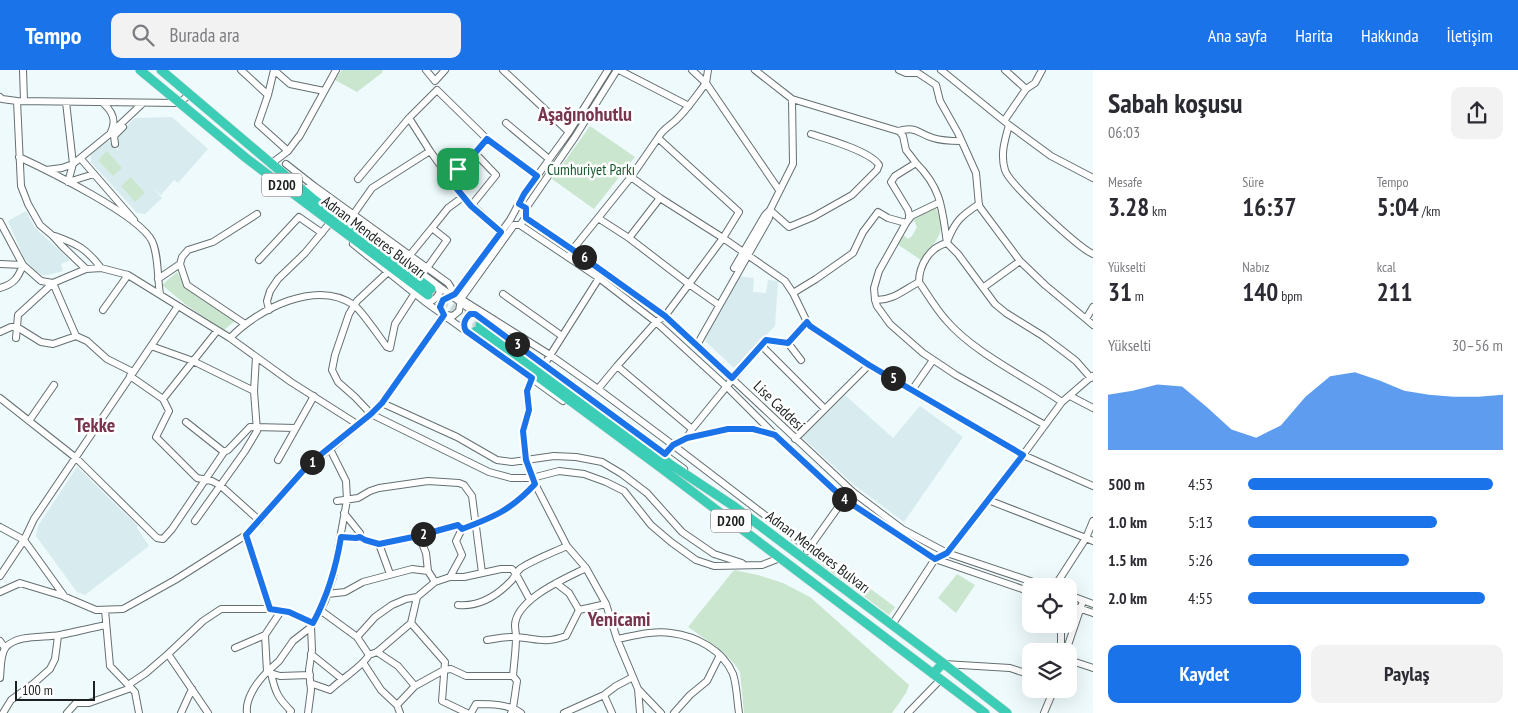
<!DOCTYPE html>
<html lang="tr">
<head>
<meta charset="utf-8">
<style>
	:root { --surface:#fff; --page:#f2f2f3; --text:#2b2b33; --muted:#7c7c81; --accent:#1a73e8 }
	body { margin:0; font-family:"PT Sans Narrow",sans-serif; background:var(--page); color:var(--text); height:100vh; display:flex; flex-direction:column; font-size:19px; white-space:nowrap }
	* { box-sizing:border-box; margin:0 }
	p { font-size:16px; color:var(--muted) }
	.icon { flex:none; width:28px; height:28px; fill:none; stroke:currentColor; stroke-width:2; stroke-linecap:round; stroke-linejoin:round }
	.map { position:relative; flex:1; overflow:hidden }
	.sheet { display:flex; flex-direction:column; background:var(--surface); width:425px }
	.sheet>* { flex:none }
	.tools { position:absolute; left:1022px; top:508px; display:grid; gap:10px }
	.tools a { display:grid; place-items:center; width:55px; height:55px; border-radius:10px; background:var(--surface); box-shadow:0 5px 20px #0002; font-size:25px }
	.scale { position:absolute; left:15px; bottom:12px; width:80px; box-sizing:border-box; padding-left:5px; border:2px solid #1c2021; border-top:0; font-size:14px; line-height:18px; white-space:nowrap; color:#1c2021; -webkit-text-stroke:4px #fff; paint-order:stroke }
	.pin { position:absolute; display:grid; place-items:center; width:42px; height:42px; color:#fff; margin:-21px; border-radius:10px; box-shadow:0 2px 8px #0006 }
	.km { position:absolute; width:25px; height:25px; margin:-12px; border-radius:50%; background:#222; color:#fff; font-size:14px; line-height:25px; text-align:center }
	.round { display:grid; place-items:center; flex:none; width:52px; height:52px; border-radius:10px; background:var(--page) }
	.headline { display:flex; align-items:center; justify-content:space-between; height:85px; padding:0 15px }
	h1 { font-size:28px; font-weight:600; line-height:38px }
	.metrics { display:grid; grid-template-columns:repeat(3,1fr); gap:8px; height:85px; padding:5px 15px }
	.metrics div { display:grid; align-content:center }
	.metrics b { font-size:25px; font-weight:600 }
	.metrics small { font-size:14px; font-weight:400 }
	.metrics p { font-size:14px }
	.chart { height:140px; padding:10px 15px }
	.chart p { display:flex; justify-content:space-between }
	.chart svg { width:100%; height:90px; margin-top:5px; fill:var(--accent); opacity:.7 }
	.cta { display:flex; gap:10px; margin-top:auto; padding:10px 15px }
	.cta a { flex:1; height:58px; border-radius:10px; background:var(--accent); color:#fff; font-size:20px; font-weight:600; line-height:58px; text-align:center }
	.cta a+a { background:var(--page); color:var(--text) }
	ul { padding:0 15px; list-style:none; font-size:16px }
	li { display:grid; grid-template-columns:80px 60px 1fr; align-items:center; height:38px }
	li i { height:12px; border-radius:6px; background:var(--accent) }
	header { display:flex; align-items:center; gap:30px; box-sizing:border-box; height:70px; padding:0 25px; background:var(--accent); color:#fff }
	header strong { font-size:24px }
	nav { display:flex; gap:28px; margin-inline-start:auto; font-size:18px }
	.search { width:350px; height:45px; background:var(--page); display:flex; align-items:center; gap:12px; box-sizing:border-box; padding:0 18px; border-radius:10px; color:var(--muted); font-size:19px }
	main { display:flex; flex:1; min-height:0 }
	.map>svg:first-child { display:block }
</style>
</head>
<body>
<header>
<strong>Tempo</strong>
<div class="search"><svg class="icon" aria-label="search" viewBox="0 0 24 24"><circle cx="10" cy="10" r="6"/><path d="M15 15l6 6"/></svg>Burada ara</div>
<nav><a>Ana sayfa</a><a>Harita</a><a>Hakkında</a><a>İletişim</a></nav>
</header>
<main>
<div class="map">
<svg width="1093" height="643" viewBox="0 0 1093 643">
	<rect width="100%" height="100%" fill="#eefafc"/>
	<path fill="#d8ecef" d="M172,47L208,79L178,113L174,110L161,125L153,118L162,128L145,144L137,143L91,92V83L107,69L118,81L117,66L135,48Z
		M26,141L35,158L70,190L61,194L63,201L48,205H42L35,201L24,188L8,151Z
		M736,206L754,208L753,222L766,223L768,210L778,211L775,256L734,298L703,269Z
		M845,325L893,368L920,336L963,367L904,452L854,415L802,367Z
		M77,397L137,455V458L149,476L85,525L77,522L36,466L38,456Z"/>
	<path fill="#cbe6cf" d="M342,0H382L383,2L357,22L335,10Z
		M590,56L635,87L594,139L552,109Z
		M107,81L122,98L113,106L98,90Z
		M131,107L145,123L135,132L121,116Z
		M935,136C949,163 936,170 921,190L897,174L902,164L908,169L912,166L917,157L912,147Z
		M177,202L185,217L236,250L223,261L185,234L162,215Z
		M817,479L895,537L889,545L811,487Z
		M734,500L758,505L783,513L810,527L909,615L906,623L892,643H744L740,602C729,583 705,569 688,557Z
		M957,504L975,515L956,543L938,528Z"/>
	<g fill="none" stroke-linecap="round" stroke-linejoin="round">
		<path stroke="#ced9db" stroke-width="9" stroke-dasharray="9 4.5" stroke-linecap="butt" d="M431,219L480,255
			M428,225L476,261"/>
		<g stroke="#656f71" stroke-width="8">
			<path id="minor" d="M23,0L24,31
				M241,0L268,25
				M274,0L268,25L258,54L288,81
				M274,0L290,14L324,21
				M426,0L435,11L445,0
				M503,0L569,62
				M619,0L689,36
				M692,0L706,13L708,0
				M755,0L792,29L898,61C917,56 917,63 933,68C942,71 952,71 961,71
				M899,0L906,3H918L936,15L940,31L958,63L976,103L979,136L1020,191L1045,215L1086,249L1093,237
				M941,0L1009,55
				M1026,19L1035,13L1042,0
				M0,27L2,29L17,31L21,116L28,134L40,155L53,166L62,176L86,199
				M792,29L793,94L770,140L789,157L813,147L852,125L877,100L879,95C870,81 827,69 811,64
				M17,31L179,33L190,24
				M103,33C112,41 117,50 111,62
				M1004,51L1026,19L1005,0
				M506,53L549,89
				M299,67L336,0
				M115,74L114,66L123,57
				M430,81L463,127L501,162
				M19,87C47,100 139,145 152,171C159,186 157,207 160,224
				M81,89L134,150
				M916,93C942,119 942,139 947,173
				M286,94L314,116L448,213L455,224
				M275,95L272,93L288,81L300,65
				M46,100L62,98L73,94L66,32
				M94,104L68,112L73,94L111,63L143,33
				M448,108L475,83L487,69
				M1093,108L1051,86L1009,55C1005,70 1000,84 1005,100C1009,114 1079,178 1093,184
				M358,109L409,48
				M307,118L684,399
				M779,120L706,13C696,26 687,40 675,51C668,57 662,60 658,68L739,142L723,168L785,211L793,223L816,209L853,183L863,162L878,142L888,148L906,153L910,148L908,140L891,112L895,106L916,93L906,80L903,66L899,61
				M660,128L723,168L689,214L719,235
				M471,136L496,105L475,83
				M526,138L575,67L617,0
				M353,145L372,118L430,81L409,48L437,20L487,69L537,106
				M909,147L940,132
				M525,148L573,179L665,246L853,422L902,459L947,483L1045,516
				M0,152L23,195L0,194
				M520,155L599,208L656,252L727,317L775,365L844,429L935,489L1031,522
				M432,158L448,138L463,127
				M55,166C77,174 86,178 101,198
				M629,168L660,128L631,107L658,68
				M947,172C955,151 961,146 979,134
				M353,174L424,231L563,331
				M410,185L432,158L447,170L427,198
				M569,188L573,179L598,148
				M259,190L299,147L322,163
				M180,194L187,215L245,254
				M734,198L765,145L770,140
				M388,202L357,231L349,244L335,285L332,300L338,312L355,327L371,344L489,402L511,408H532L559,401L584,404L606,412L624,421L651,455L671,472L696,490L714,496L762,495L780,488
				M158,209L180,194L182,187L188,180L213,172L257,144
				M919,212C919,195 930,177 947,173L958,184L995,234L1006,243L1043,266L1063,281L1076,291L1091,308
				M984,217L1020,191
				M0,218C14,214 18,208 23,195L41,211L53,213L86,199L101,198L128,205L230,268L291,312L357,354
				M793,223L809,256L869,295L795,369
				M503,224L562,266
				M461,229L550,285L598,319L617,296L692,359L687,368L728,359H753L775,365
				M875,230L874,218L879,201L906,153
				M426,231C433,232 436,229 440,222L437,216
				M178,236L151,276L193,291L254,321
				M103,240L128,205
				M269,240L267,231L270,221L278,209L305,183L329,154
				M444,244L440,237L443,229L455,224L510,150L524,124L569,62L608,0
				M446,245L453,246L459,241L461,229L514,155H520L525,148L526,138L522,136
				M1086,249L1093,255
				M465,260C462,253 465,248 470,244H475
				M0,262L11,257H17L41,272L53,274L76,266L53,213L18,245L16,268
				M76,266L87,271L107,289L133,302
				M230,268C258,239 316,209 354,235C362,241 380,268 387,277L390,278L395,254L415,223
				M788,273L801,290
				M697,275L769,148L770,140
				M761,275L766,270L788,273L807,252
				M544,295L599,208
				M869,295L1023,385L947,483L935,489L892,555
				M617,296L656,252L665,246L689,214L629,168L598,148L631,107
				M130,306L163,329L169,341L156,367L197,408L212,411L221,416L260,451
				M1092,306L1062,332L1023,385L1093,416
				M532,309L527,321L529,340L523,361L526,390L532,408L567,476L586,498L606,534L617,569L638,619
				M598,319L673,375L665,384
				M912,320L933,290
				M1070,326L1093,338
				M0,328L76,388L157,468L163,469L172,459L224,382L228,380L250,357L296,358
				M163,329L217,261
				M382,333L457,367L497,390L512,392L554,386L576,387L602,392L622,404L647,423L682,462L714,484L742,493
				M29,351L54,315
				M186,352L224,382
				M1045,355L956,305L923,283L890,254L877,236L875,230C893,231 905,219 919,212C928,225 936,239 946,250C974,283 1026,307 1062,332
				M692,359C715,331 737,303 761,275L825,339
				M687,368L673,375L809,479
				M330,379L371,344L382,333L445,245
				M278,390L314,326
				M988,430L1086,468L1055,516
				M337,431L358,428L370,421L379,418L428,411L459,413L464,415L472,426L482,503
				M344,443L360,463V467L365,470L379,474L419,466L457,455L462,459
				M195,451L245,381L257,361L254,321L256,287
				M1093,451L1086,468L1093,471
				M0,457L24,470L65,527
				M246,465L309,394L330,379L346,411L347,430L333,507L325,531L311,557L312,580L309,600L311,620L308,643
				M419,466L426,483L428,501L435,512
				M341,467L356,468L360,467
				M379,474L390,504
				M807,481L844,429
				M0,506L24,470L34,449L151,276
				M450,507L462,485L456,471L462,459C494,447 511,440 535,414
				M556,513L569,523L579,540
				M0,522L20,513L63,526L96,540L123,539L175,510L246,465L270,539H221L203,551L168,584L208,643
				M327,524L345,522L363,512L412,499L428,501
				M1069,525L1093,534
				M458,535C480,537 497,526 512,510C515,506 517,501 521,498C535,489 552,483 567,476
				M1069,535L1093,543
				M270,539L289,542L313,553
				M105,540L110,596L135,622L139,643
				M320,540L357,567L369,585
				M411,553L445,592L442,631L467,643
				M1061,554V581
				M357,567L375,547L392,535L406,529L417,527L435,512L450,507H464L501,499H512L516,504L530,530
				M617,569C633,566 654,560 671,563C696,566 723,580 733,604C737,616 737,631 739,643
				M487,570C495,569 503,567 511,567C535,567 541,575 566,566L579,540L606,534
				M0,571L5,578
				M235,578L265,565
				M1066,581L1083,531
				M377,582L398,596L415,616
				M311,584L342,609
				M1069,590L1093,598
				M364,594L381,620L397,635L400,643
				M944,594L1010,598L1031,605
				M267,602L265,565L281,541
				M267,602L279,591L293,571L311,557
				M271,603C275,622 278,628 291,641L290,643
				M0,608C1,599 0,584 6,577C18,564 44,568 60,565C75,562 91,558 106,555
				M310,613L330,620C342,608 361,598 369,585L377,582L411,553L417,527
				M128,615L146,603L168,584
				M604,625L612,643
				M397,635L415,616L444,600L451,599L466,606H513
				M3,643L11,630L33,614L50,599L55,589L58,566
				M67,643L76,633H89L131,618
				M181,643L192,619
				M247,643C245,629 257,612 267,602L280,606L310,605
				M471,643L476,634C491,634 508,634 521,643
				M511,643L513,638L517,611L513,606C514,593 516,580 516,567C516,563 515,559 515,555C516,529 566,508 586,498
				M564,643L604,625L616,616L633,607
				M640,643L638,619L661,643
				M674,643L690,625L707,611L720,585
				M908,643L940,610
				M1044,643L1054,619"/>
		</g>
		<g stroke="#d6d7d7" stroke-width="10">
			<path id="highway" d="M140,0L246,88L428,225
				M161,0L312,128L431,219
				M480,255L670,394L735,437L943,593
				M476,261L661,398L985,643
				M933,604L943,593L1007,643"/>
		</g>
		<use href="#minor" stroke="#fff" stroke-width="6"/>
		<use href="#highway" stroke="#3ccdb6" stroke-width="9"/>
	</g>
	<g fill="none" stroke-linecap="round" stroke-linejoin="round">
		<g stroke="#fff" stroke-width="10">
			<path id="route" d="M487,69L537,106L524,124L519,134L526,138V148L573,180L665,246L732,308L766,270L788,273L807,252L810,256L869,295L1023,385L947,483L935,489L844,429L775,365L753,359H728L687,368L673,375L665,384L475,244H470C465,249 462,254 466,261L532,308L527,321L529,340L523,361L526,390L535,414C511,440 494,447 462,459L458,455L418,466L379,474L365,470L360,467L356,468L341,467C336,498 328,525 313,553L289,542L270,539L246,465L309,394L371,344L382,333L444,245L440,237L443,230L455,224L501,162L471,136L448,108L475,83Z"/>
		</g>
		<use href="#route" stroke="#1a73e8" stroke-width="6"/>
	</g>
	<g text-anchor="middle" stroke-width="5" stroke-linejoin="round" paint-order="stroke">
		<g fill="#fff" stroke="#606364" stroke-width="1">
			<rect x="262" y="103.5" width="40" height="23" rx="4"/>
			<rect x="711" y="439.5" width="40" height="23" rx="4"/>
		</g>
		<g font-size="14" font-weight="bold" fill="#1c2021">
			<text x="282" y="120">D200</text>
			<text x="731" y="456">D200</text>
		</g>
		<g font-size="15" fill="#175a2c" stroke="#fff">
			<text x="591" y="105">Cumhuriyet Parkı</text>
		</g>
		<g font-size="15" fill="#1c2021" stroke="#fff">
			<text transform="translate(374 167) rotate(37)" y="5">Adnan Menderes Bulvarı</text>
			<text transform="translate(779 336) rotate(44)" y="5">Lise Caddesi</text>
			<text transform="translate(818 482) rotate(37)" y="5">Adnan Menderes Bulvarı</text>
		</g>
		<g font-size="20" font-weight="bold" fill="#78344f" stroke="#fff">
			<text x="585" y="51">Aşağınohutlu</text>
			<text x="95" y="362">Tekke</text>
			<text x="619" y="556">Yenicami</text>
		</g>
	</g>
</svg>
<div class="tools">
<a><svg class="icon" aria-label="locate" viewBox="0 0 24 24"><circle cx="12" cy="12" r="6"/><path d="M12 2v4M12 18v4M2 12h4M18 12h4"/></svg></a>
<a><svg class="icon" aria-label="layers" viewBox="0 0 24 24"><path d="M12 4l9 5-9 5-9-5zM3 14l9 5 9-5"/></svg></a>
</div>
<div class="scale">100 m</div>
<div class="pin" style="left:458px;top:99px;background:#1e9e55"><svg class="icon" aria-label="arrive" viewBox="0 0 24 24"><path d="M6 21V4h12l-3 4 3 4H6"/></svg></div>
<b class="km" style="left:312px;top:392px">1</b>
<b class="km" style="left:423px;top:464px">2</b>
<b class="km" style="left:517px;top:274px">3</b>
<b class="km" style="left:844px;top:429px">4</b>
<b class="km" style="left:893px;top:308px">5</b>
<b class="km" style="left:584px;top:187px">6</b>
</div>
<section class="sheet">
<div class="headline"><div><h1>Sabah koşusu</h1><p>06:03</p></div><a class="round"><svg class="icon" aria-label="share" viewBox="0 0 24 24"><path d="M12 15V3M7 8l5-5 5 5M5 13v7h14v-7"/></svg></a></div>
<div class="metrics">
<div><p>Mesafe</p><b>3.28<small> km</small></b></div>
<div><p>Süre</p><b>16:37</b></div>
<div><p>Tempo</p><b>5:04<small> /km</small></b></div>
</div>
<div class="metrics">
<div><p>Yükselti</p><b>31<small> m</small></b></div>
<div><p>Nabız</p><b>140<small> bpm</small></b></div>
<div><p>kcal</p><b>211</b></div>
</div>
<div class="chart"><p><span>Yükselti</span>30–56 m</p>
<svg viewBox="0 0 160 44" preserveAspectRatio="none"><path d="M0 44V17L10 15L20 12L30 13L40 23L50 34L60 38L70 32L80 18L90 8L100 6L110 10L120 15L130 17L140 18L150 18L160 17V44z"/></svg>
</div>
<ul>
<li><b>500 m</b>4:53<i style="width:96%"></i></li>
<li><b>1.0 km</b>5:13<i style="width:74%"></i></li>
<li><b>1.5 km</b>5:26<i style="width:63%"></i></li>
<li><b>2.0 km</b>4:55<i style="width:93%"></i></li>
</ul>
<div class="cta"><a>Kaydet</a><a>Paylaş</a></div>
</section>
</main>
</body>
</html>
